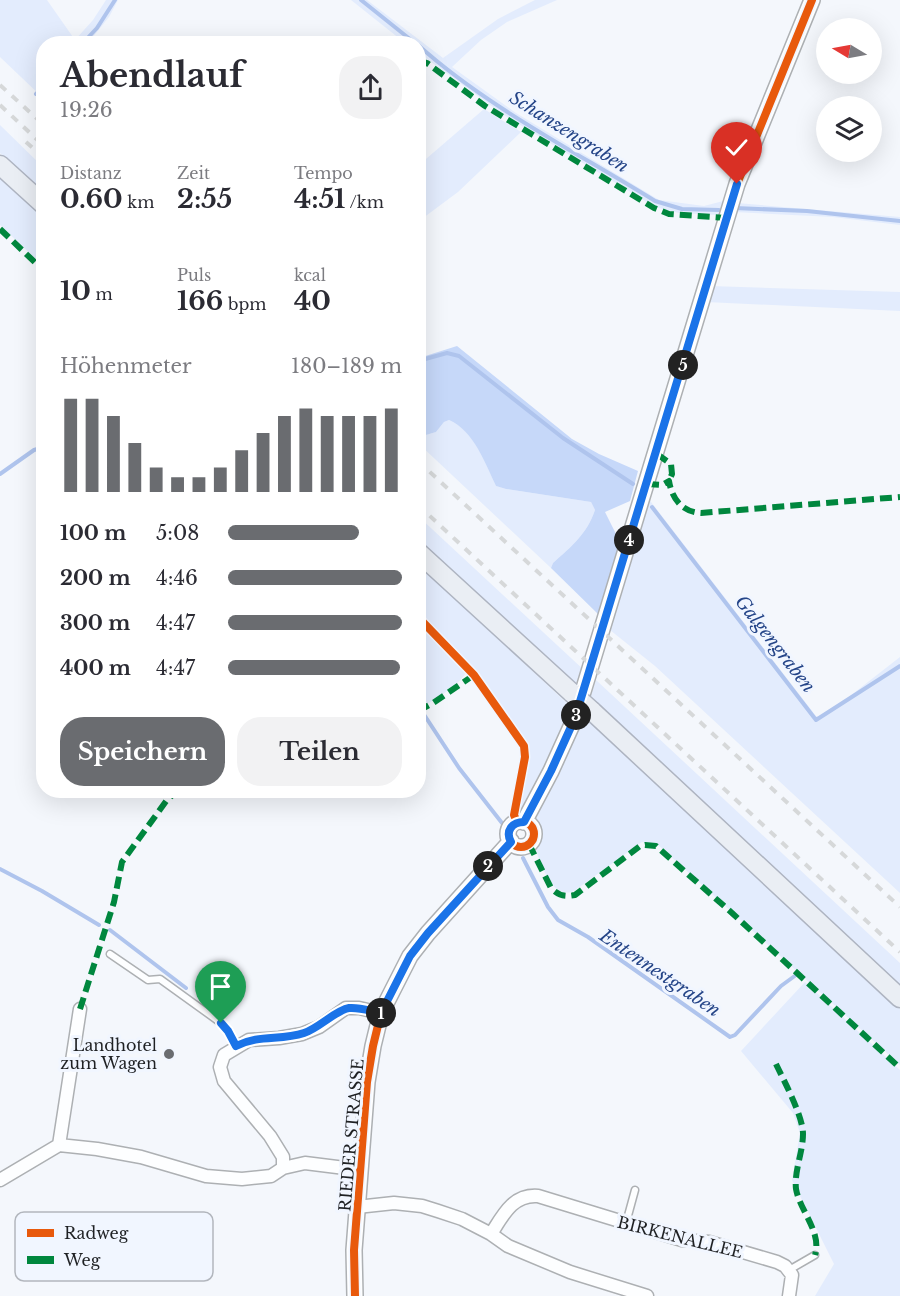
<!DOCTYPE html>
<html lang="de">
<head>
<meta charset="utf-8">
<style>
	:root { --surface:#fff; --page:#f2f2f3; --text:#2b2b33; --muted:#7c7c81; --accent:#6a6c70 }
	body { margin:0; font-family:"Libre Baskerville",serif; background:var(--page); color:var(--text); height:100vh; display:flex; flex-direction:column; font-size:22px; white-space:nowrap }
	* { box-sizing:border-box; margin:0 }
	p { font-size:20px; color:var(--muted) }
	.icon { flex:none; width:33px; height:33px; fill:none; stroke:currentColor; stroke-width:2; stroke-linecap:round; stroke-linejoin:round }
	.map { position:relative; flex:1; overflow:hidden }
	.drawer { position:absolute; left:36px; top:36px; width:390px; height:762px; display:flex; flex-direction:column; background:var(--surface); border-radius:24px; box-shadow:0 6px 24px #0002 }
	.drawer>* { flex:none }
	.needle { width:39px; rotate:280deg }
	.tools { position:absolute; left:816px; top:18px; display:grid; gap:12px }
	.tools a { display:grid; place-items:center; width:66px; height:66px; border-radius:50%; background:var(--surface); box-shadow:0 6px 24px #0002; font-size:30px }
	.pin { position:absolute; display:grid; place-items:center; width:51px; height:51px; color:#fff; margin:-62px -26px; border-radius:50% 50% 50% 0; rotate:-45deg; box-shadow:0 0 6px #0007 }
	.pin .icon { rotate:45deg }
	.km { position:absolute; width:30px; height:30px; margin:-15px; border-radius:50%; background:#222; color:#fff; font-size:16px; line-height:30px; text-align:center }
	.round { display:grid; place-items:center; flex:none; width:63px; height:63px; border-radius:24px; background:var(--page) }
	.overview { display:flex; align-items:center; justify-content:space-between; height:102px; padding:0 24px }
	h1 { font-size:33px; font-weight:800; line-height:45px }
	.metrics { display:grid; grid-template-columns:repeat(3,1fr); gap:9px; height:102px; padding:6px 24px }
	.metrics div { display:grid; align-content:center }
	.metrics b { font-size:26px; font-weight:800 }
	.metrics small { font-size:16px; font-weight:400 }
	.metrics p { font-size:16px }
	.chart { height:168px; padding:12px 24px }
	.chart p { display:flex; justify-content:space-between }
	.chart svg { width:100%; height:108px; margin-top:6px; stroke:var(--accent); stroke-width:6 }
	.primary-button { display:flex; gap:12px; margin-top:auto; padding:12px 24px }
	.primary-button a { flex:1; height:69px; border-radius:24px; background:var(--accent); color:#fff; font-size:24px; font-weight:800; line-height:69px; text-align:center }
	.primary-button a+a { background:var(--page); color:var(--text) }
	ul { padding:0 24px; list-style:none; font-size:20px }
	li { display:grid; grid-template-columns:96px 72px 1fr; align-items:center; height:45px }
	li i { height:15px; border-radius:8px; background:var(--accent) }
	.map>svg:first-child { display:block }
</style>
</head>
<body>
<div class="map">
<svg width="900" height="1296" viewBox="0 0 900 1296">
	<rect width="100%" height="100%" fill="#f4f7fc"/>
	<path fill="#e3ecfd" d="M0,0H47L75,40L93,20L106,0H118L109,17L88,43L44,44L43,98L0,57Z
		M351,0H367L443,58L498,19L531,2L535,0H557L507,22L481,40L452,67L516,113L659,200L704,206L727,200L722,213L718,215L679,213L655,207L504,115L427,59L419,57L418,44L405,43Z
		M484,109L521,132L458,192L419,221V165Z
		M0,125L43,167V194L0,153Z
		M0,174L43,214V266L0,225Z
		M737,203L900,217V225L833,217L734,212Z
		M710,286L900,292V311L706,302Z
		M449,420C474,431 485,462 496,486L506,489L591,502L595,510C587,534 571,547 553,563L551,568L419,444L418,437L436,432L444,422Z
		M648,498L816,716L823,717L900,657V893L655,666L610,630Z
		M418,516L585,671L579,688L419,540Z
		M418,564L573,709L556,750L518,815L527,757L523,739L478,675L448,642L419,614Z
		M418,622L444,645L467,671C461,684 432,702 419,708Z
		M596,680L900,963V989L590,698Z
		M580,719L586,725L589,722L900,1009V1065L657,844L642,842L574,891C551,901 541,862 534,846C540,837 540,830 533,821Z
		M805,982L900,1070V1296H815L834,1264L792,1180L800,1133L793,1113L741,1051Z"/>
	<path fill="#c6d8f9" d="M457,346L572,439L599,454L638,471L630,501L605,512L620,542L598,614L551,568L553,563C571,547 587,534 595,510L591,502L506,489L496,486C485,463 474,431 449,420L444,422L436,432L419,437V358Z"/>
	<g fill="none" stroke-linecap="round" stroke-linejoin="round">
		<path stroke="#afc4ed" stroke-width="4" d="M361,0L416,44
			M82,44L97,28L115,0
			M418,45C487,107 576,152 655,201L682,209L719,210
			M36,94L44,86
			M735,208L807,211L900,221
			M418,361L447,353L459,356L563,438L633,484
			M0,474L34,450L44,447
			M652,507L816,720L900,666
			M423,713L459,768L502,823
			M523,858L548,907L558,920L588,937L730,1037L735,1035L781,986L796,975
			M0,869L42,891L99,925
			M110,930L186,988"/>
		<g stroke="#adb0b3" stroke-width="9">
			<path id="service" d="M110,954L148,980L160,979L221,1023L228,1031L236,1046
				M626,1223L635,1190
				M789,1270L815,1255"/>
		</g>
		<g stroke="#adb0b3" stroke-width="15">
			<path id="minor" d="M59,1145L80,1009
				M283,1168V1157L270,1136L224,1081L220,1067L224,1055L249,1040L279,1038L302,1034L319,1027L346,1008H359L381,1013
				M0,1180L59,1145L97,1149L141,1157L206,1176L242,1179L271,1176L283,1168L305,1163L361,1170
				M357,1207L394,1203L422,1206L438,1211L462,1219L491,1234L508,1246L570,1272L647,1296
				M491,1234C503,1215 513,1194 538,1196L682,1240L709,1242L777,1262L785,1266L792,1275L789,1296"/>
		</g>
		<g stroke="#adb0b3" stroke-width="18">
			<path id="tertiary" d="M508 834a13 13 0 1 1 26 0a13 13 0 1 1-26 0Z
				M524,822L551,771L575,718L737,184L812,0
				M355,1296L354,1250L367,1082L373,1046L381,1013L410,956L428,933L511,841"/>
		</g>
		<g stroke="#aeb4c1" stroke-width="21">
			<path id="primary" d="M0,165L44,205
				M418,552L572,693
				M592,711L900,998"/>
		</g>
		<use href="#service" stroke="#fdfeff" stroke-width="6"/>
		<use href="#minor" stroke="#fdfeff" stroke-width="12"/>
		<use href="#tertiary" stroke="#fdfeff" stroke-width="15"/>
		<use href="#primary" stroke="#eaeef4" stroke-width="18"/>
		<path stroke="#d6d8d9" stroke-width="4" stroke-dasharray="8 8" stroke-linecap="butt" d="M0,85L44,125
			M0,105L44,146
			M26,142L44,158
			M418,461L900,907
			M418,505L900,952"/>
		<g stroke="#aeb4c1" stroke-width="21" stroke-linecap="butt">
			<path id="primary-bridge" d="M572,693L592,711"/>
		</g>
		<use href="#primary-bridge" stroke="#eaeef4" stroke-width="18"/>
		<path stroke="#00873e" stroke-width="6" stroke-dasharray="12 6" stroke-linecap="butt" d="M418,60L427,63L485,106L654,208L669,214L726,218
			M0,229L44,271
			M657,454L671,464L672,474L669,481
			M647,484L662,485L669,481C672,499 682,512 701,513L900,497
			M418,711L433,703L474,675
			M529,844L551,888C559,896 565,897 575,895L640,846L645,845L656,846L732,913L900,1068
			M80,1009L114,902L122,862L167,800L178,790
			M776,1064C784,1081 803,1116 803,1134C803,1152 794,1171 796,1189C800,1211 822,1232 815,1255"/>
		<g stroke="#f1f6ff" stroke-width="11">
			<path id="cycleway" d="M418,617L474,675L524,746L525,757L514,815L517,822
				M508 834a13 13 0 1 1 26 0a13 13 0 1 1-26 0Z
				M524,822L551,771L575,718L737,184L812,0
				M355,1296L354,1250L367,1082L373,1046L381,1013L410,956L428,933L511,841"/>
		</g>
		<use href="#cycleway" stroke="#e8590c" stroke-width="8"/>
	</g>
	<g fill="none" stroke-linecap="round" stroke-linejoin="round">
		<g stroke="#fff" stroke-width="12">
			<path id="route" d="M221,1023L228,1031L236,1046C260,1034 280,1041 304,1033C319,1028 336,1010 349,1008C360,1007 370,1011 381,1013L410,956L428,933L511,842C505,831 512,822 524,822L551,771L575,718L737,184"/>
		</g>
		<use href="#route" stroke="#1a73e8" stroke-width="8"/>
	</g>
	<circle fill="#6a6c70" stroke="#f1f6ff" stroke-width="2" cx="169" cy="1054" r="6"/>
	<g text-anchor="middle" stroke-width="6" stroke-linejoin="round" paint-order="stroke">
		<g font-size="16" fill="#1f2124" stroke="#f1f6ff" text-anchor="end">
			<text x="157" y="1051">Landhotel<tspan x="157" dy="18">zum Wagen</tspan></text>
		</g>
		<g font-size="16" fill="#1f2124" stroke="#f1f6ff">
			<text transform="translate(351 1135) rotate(-85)" y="6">RIEDER STRASSE</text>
			<text transform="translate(680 1237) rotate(14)" y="6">BIRKENALLEE</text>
		</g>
		<g font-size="18" font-style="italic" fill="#254588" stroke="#f1f6ff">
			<text transform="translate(569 132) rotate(32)" y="6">Schanzengraben</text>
			<text transform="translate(775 644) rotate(52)" y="6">Galgengraben</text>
			<text transform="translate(660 973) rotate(34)" y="6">Entennestgraben</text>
		</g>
	</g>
	<rect x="15" y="1212" width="198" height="69" rx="9" fill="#f1f6ff" stroke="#b2b6bd" stroke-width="1.5"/>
	<rect x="27" y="1229" width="27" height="8" fill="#e8590c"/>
	<rect x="27" y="1256" width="27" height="8" fill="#00873e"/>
	<g font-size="16" fill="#1f2124">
		<text x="64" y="1239">Radweg</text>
		<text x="64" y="1266">Weg</text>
	</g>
</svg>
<div class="tools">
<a><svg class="needle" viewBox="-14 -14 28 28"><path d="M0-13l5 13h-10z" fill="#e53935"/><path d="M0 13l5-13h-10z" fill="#7c7c81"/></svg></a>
<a><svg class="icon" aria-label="layers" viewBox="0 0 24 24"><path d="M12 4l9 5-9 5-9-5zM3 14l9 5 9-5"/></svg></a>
</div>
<div class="pin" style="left:221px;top:1023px;background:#1e9e55"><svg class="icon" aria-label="arrive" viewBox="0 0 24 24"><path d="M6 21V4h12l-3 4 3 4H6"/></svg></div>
<div class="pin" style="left:737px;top:184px;background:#d93025"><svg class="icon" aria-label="check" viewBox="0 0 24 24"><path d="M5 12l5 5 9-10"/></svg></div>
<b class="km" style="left:381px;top:1013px">1</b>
<b class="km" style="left:488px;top:866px">2</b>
<b class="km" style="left:576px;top:715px">3</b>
<b class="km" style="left:629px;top:540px">4</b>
<b class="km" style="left:683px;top:365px">5</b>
<section class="drawer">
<div class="overview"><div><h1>Abendlauf</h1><p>19:26</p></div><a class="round"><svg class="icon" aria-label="share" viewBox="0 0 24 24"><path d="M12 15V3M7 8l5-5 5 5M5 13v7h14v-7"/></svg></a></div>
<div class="metrics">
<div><p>Distanz</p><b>0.60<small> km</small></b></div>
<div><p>Zeit</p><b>2:55</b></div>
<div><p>Tempo</p><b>4:51<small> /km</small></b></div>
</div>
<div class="metrics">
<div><b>10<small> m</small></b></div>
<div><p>Puls</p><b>166<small> bpm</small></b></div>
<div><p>kcal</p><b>40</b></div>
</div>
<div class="chart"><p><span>Höhenmeter</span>180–189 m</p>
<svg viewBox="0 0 160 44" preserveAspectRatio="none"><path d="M5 44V6M15 44V6M25 44V13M35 44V24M45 44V34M55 44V38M65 44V38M75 44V34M85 44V27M95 44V20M105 44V13M115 44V10M125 44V13M135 44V13M145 44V13M155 44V10"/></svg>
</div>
<ul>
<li><b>100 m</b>5:08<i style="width:75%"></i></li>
<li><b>200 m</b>4:46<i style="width:100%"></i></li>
<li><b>300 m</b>4:47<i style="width:100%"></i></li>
<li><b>400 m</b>4:47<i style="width:99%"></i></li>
</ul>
<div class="primary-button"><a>Speichern</a><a>Teilen</a></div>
</section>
</div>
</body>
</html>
